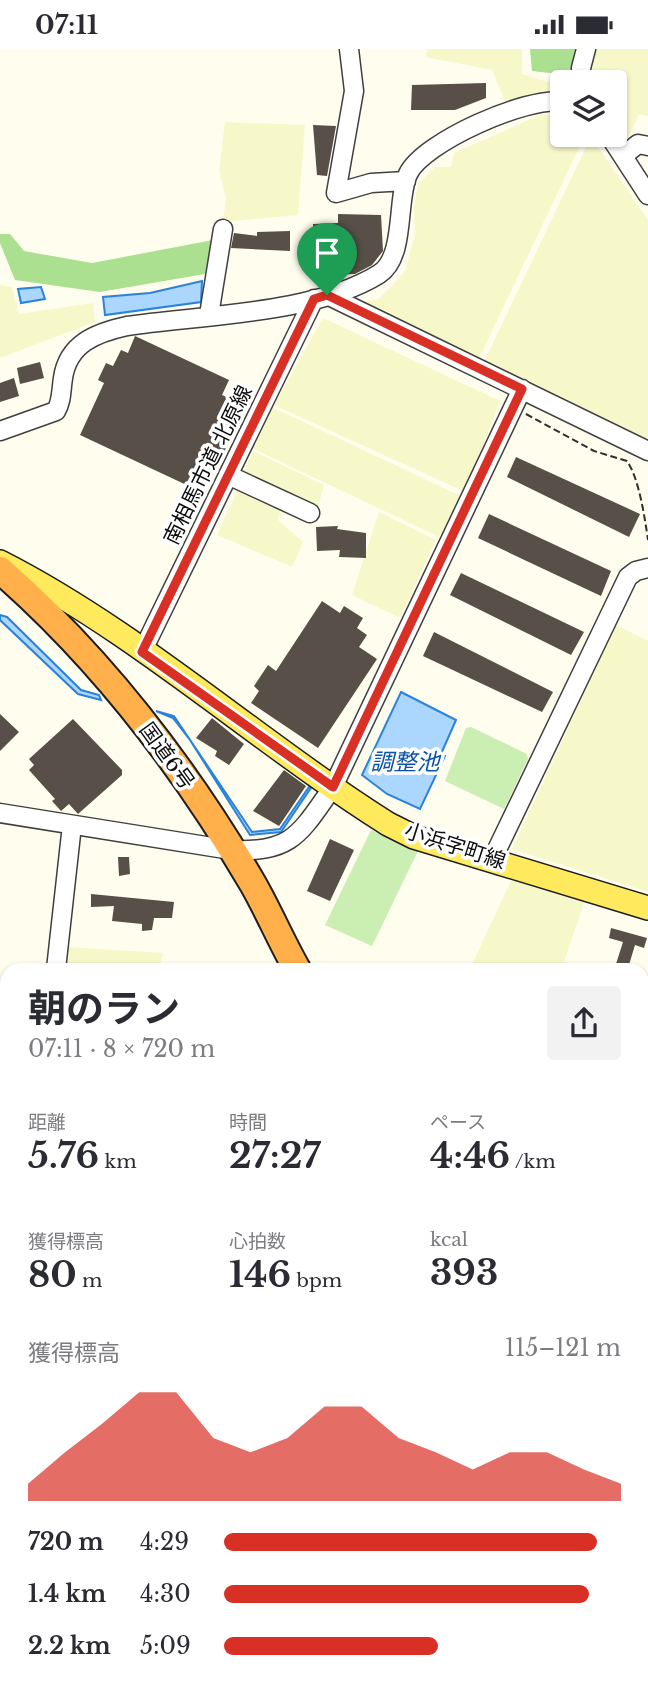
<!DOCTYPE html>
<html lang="ja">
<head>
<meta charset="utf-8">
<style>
	:root { --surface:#fff; --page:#f2f2f3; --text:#2b2b33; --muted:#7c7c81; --accent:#d93025 }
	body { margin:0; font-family:"Libre Baskerville","Noto Sans JP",serif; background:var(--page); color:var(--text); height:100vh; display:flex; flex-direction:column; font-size:26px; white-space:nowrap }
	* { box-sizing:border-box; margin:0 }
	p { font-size:23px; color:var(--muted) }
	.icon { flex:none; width:38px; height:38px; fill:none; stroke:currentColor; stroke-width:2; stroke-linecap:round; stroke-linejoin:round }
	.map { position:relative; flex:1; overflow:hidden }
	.side { position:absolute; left:0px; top:914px; width:649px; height:726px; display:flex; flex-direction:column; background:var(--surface); border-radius:21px 21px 0 0; box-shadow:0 2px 5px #0004 }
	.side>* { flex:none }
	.controls { position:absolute; left:550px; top:21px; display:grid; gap:14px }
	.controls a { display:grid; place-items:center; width:77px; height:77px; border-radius:7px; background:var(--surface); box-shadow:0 2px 5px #0004; font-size:35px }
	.pin { position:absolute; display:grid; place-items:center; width:60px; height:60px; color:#fff; margin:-72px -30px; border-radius:50% 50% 50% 0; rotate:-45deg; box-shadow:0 0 7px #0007 }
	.pin .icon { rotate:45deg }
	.round { display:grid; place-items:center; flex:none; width:74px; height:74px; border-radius:7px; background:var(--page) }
	.head { display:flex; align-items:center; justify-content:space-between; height:119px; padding:0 28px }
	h1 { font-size:38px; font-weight:700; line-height:52px }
	.metrics { display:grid; grid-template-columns:repeat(3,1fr); gap:10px; height:119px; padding:7px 28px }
	.metrics div { display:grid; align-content:center }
	.metrics b { font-size:35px; font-weight:700 }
	.metrics small { font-size:19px; font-weight:400 }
	.metrics p { font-size:19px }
	.chart { height:196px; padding:14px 28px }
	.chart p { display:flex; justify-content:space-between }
	.chart svg { width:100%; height:126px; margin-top:7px; fill:var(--accent); opacity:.7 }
	ul { padding:0 28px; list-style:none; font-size:23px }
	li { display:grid; grid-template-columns:112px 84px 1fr; align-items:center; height:52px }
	li i { height:18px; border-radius:9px; background:var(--accent) }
	.status { display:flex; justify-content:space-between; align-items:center; height:49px; padding:0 35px; background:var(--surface); direction:ltr }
	.status svg { height:19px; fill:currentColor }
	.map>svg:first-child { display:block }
</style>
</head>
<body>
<div class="status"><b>07:11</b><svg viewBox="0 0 49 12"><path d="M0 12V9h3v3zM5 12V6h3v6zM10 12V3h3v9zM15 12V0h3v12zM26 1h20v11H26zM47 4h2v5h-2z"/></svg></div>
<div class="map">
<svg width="648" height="1639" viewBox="0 0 648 1639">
	<rect width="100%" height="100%" fill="#fffded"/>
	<path fill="#f7f8ca" d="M427,0H522V25L562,37V49L506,55L492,21L426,8Z
		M596,0H648V67L639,65L627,92L614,78V33H589V13Z
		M542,65L562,67V86H585L477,314L357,253L379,250L405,222L415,185L414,158L418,135L435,118H451L454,104Z
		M225,73L305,76L298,166L223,173L226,149L219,122Z
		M591,88L648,171V390L482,317Z
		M0,236L12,238L19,265L93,254L95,273L0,309Z
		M323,269L500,352L465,443L274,356Z
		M272,358L461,447L439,488L252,399Z
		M253,402L324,436L317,462L241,427Z
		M238,440L282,459L278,471L303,493L292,518L217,486Z
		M379,463L436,491L400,569L352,546Z
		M616,576L648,592V843L512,800Z
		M515,823L586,848L564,913L589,920H470Z
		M66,898L163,904L159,920H64Z
		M0,960L7,962V1102L0,1099Z
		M1,1163L7,1164V1273L0,1274Z"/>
	<path fill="#cbeeb2" d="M471,678L527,705L528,710L504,760L445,732L466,679Z
		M371,781L418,802L372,897L325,876Z
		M0,1305H7V1348L0,1369Z"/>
	<path fill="#abe090" d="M530,0H585V11L568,26L532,22Z
		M0,185H10L24,202L92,214L213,191L205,225L100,243L15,231L0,194Z"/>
	<path fill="#abd6fd" stroke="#2a82db" stroke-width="2" d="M202,232L201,253L105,266L103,248L150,244Z
		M41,238L45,250L21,254L18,240Z
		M0,566L7,568L81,641L99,646L101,651L78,645L0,571Z
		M401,643L456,671L441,705L445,707L420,760L387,745L362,726Z
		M156,662L174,667L252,783L280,780L311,735L313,736L281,783L250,786L190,691L173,669Z"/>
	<path fill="#574f48" d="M486,34V49L455,61H411L412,36Z
		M313,76L336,77L327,127L317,126Z
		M338,165L381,166L383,202L372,216L355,225L313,227V175L338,174Z
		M290,182V202L231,199L234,184L257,187V183Z
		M135,287L229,331L222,346L246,357L211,430L202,426L195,440L80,386L104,334L98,331L106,314L113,317L121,301L128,304Z
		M40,313L44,329L20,335L17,319Z
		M14,329L19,347L0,353V334Z
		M516,408L640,465L629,488L507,428Z
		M489,465L611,522L601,547L478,489Z
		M338,477L337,480L366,484V509L339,508L340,501L317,502L316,478Z
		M461,524L584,583L571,606L450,546Z
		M322,552L340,564L344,557L363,569L357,579L367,586L359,598L377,610L318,699L251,654L259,642L254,637L268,616L276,622Z
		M434,583L553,643L542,663L423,607Z
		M0,665L19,683L0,702Z
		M212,669L244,695L229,716L215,707L217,702L196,689Z
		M73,670L122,721V726L78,765L69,755L61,762L52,752L55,750L29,721L34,716L29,710Z
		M284,721L306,737L279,777L253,762Z
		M330,790L354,801L330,852L307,842Z
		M118,808H129L130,825L119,827Z
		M91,845L174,853L172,869H154L152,881L142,882V875L112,872L114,857L91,858Z
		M611,879L647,889L644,899L635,896L628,919L616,915L623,893L609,889Z"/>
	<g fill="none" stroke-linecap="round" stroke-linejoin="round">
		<g stroke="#404040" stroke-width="21">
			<path id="minor" d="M349,0L354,42L336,144L371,134L406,132
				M582,33L581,19L586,0
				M609,86L648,146
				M623,107L638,95L648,97
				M327,246L648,402
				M209,266L223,180
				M0,382L56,362C62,352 61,341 63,329C68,295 95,284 127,277C202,266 315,265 379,225C406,208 396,151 408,125C423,93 528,47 562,53
				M228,426L310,464
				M142,603L314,250
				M0,764L231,801C293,804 300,784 333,738L522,340
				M492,811L628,528L636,522L648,519
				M56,920L72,776
				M642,957L648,946
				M642,1236L648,1238
				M642,1363L648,1359
				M0,1394L7,1396
				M0,1505L7,1507
				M412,1633L432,1639
				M96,1639L98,1633"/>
		</g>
		<g stroke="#1e1e1e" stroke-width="26">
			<path id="major" d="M0,513C136,582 258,693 388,775L414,788L648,859"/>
		</g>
		<g stroke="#1e1e1e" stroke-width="30">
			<path id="highway" d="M0,521C102,610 185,719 253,835C269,863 281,892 297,920
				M642,1529L648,1537"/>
		</g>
		<path stroke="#2f2f2f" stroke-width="2" stroke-dasharray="7 3.5" stroke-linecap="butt" d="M526,365L594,402L627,412C639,429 645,470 648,491
			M0,1151L7,1152
			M382,1633L397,1638"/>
		<use href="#minor" stroke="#fff" stroke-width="18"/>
		<use href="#major" stroke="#ffe95d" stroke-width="23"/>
		<use href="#highway" stroke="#ffb04b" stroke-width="26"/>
	</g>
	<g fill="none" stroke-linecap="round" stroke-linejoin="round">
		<g stroke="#fff" stroke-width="14">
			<path id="route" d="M327,246L522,340L333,738L142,603L314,250Z"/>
		</g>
		<use href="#route" stroke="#d93025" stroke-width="9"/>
	</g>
	<g text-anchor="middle" stroke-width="7" stroke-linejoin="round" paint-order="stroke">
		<g font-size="21" fill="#0d0d0d" stroke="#fff">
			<text transform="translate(208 416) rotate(-64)" y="7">南相馬市道 北原線</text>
			<text transform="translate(167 707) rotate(54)" y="7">国道6号</text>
			<text transform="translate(455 797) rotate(18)" y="7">小浜字町線</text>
		</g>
		<g font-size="23" font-style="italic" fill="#0953ac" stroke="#fff">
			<text x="405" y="721">調整池</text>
		</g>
	</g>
</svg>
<div class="controls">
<a><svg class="icon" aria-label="layers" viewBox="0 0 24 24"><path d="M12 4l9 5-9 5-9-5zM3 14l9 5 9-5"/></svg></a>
</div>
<div class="pin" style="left:327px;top:246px;background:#1e9e55"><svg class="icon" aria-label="arrive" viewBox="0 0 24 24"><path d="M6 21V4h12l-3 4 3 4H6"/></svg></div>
<section class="side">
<div class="head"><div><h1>朝のラン</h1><p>07:11 · 8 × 720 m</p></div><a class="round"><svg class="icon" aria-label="share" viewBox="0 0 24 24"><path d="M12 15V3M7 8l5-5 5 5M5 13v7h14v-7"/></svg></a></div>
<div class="metrics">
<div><p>距離</p><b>5.76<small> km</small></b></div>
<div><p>時間</p><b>27:27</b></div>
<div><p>ペース</p><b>4:46<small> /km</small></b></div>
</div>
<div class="metrics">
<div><p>獲得標高</p><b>80<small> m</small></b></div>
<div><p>心拍数</p><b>146<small> bpm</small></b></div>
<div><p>kcal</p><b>393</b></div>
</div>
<div class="chart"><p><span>獲得標高</span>115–121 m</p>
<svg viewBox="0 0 160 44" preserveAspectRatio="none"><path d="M0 44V38L10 27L20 17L30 6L40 6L50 22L60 27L70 22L80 11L90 11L100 22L110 27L120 33L130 27L140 27L150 33L160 38V44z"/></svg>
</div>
<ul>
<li><b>720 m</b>4:29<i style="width:94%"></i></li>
<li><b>1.4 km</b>4:30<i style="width:92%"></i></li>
<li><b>2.2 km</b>5:09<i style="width:54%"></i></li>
</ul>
</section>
</div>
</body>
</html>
